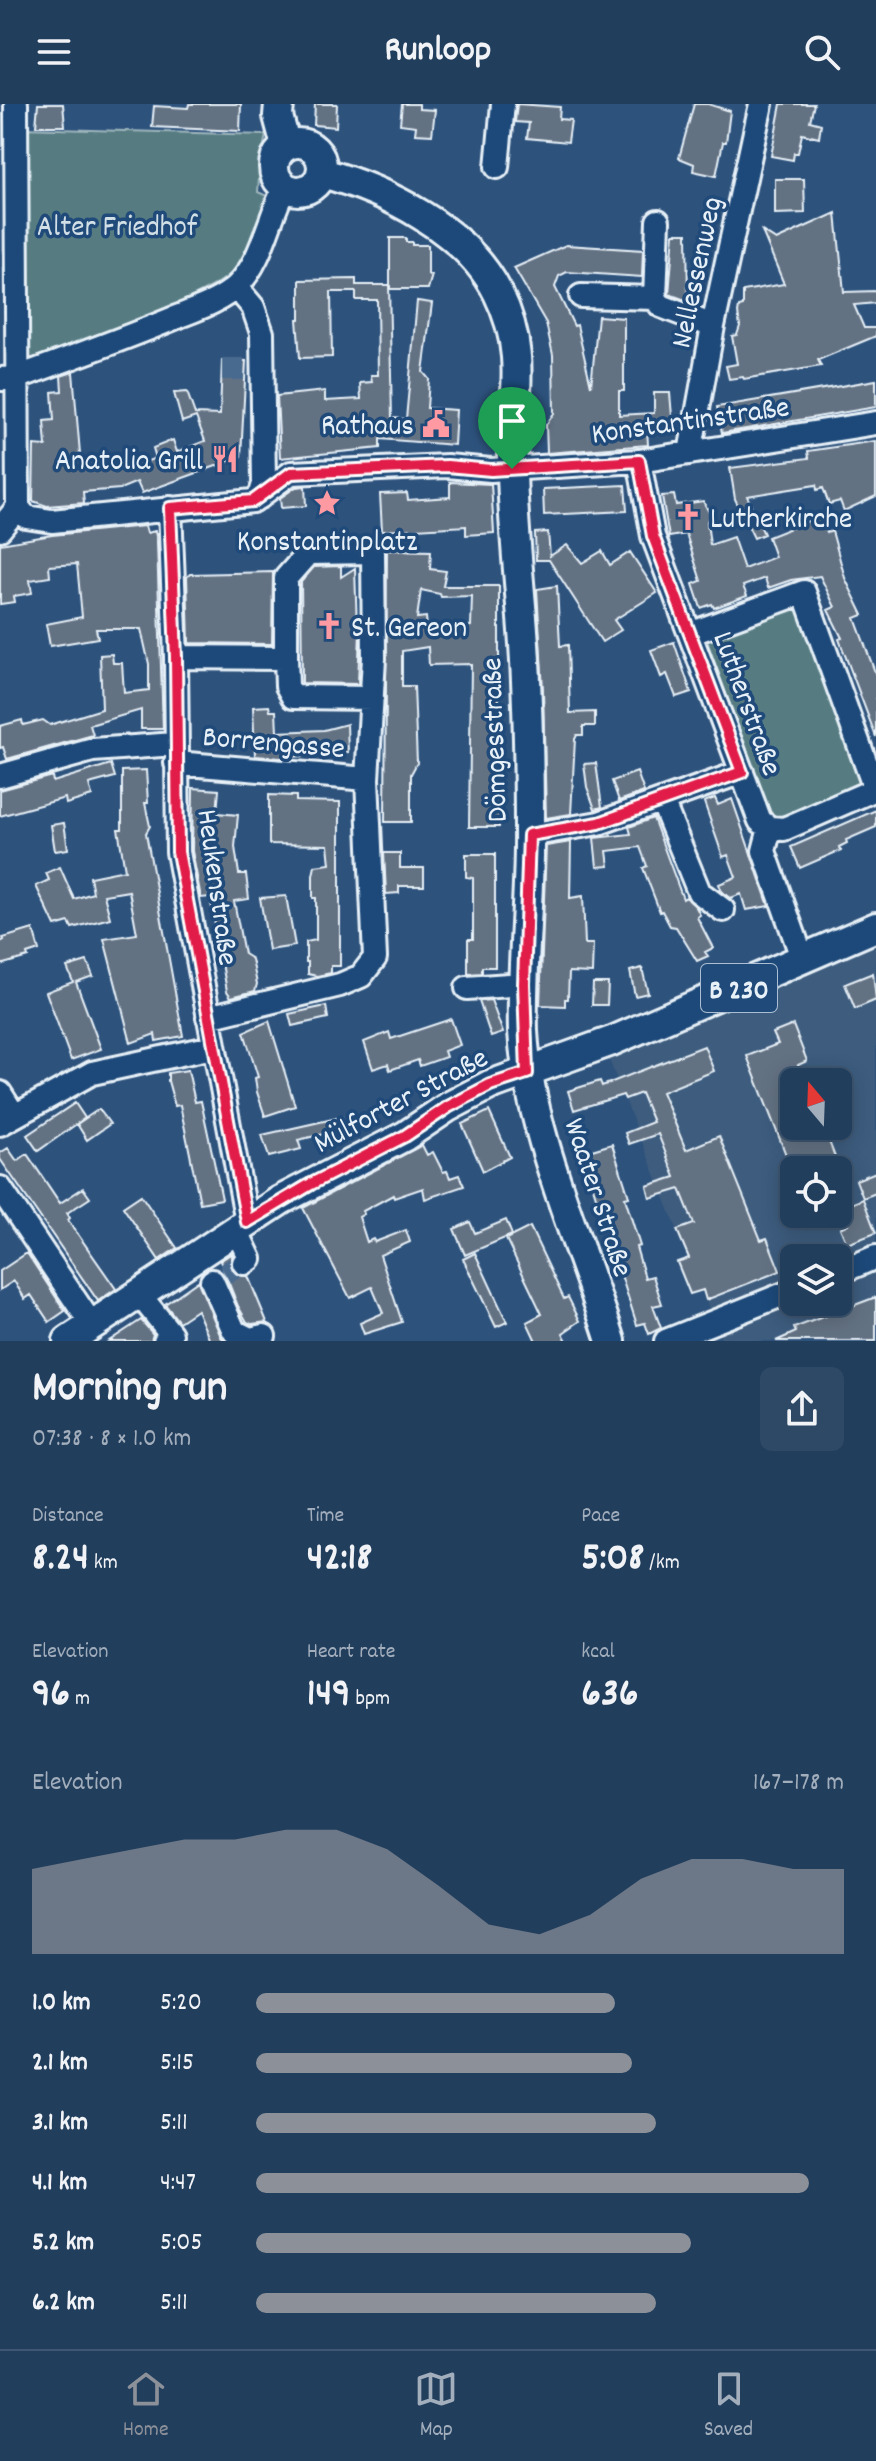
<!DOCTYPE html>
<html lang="en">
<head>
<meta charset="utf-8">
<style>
	:root { --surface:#223e5d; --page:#2e4966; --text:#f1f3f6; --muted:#a2aebc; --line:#3f5772; --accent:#8c9099 }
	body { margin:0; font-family:Dekko,sans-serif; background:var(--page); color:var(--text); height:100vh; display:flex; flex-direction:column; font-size:30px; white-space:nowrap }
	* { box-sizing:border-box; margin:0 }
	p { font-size:26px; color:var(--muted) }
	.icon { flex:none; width:44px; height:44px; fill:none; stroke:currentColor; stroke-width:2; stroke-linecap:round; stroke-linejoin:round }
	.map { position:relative; height:1237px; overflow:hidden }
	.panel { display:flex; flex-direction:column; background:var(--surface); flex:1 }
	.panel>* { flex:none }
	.needle { width:52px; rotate:341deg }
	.fabs { position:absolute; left:780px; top:964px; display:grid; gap:16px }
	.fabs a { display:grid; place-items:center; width:72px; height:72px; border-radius:12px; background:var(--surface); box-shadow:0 4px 20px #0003,0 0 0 2px var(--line); font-size:40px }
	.pin { position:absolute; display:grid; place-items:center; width:68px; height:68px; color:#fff; margin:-82px -34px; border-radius:50% 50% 50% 0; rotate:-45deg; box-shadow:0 0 8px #0007 }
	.pin .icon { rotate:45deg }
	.round { display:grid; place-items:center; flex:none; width:84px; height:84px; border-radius:12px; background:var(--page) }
	.head { display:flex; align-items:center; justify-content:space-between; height:136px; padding:0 32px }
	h1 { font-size:44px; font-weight:800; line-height:60px }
	.stats { display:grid; grid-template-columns:repeat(3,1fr); gap:12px; height:136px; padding:8px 32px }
	.stats div { display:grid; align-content:center }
	.stats b { font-size:40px; font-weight:800 }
	.stats small { font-size:22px; font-weight:400 }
	.stats p { font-size:22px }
	.chart { height:224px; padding:16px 32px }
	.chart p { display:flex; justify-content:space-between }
	.chart svg { width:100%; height:144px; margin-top:8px; fill:var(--accent); opacity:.7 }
	ul { padding:0 32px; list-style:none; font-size:26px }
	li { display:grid; grid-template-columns:128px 96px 1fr; align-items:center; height:60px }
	li i { height:20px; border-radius:10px; background:var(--accent) }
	header { display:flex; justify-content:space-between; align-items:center; height:104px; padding:0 32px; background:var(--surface); font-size:36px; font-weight:800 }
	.dock { display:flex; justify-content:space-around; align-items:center; height:112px; border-top:2px solid var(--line); background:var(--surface); font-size:22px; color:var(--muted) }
	.dock a { display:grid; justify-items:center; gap:4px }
	.dock .on { color:var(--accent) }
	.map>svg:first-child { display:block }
</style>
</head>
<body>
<header><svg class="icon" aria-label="menu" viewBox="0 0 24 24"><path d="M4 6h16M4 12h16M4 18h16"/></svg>Runloop<svg class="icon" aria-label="search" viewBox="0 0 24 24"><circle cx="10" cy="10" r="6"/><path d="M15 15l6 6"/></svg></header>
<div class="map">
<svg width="876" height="1237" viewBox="0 0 876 1237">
	<rect width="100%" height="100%" fill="#2d527c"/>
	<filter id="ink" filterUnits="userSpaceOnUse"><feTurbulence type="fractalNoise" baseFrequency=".0125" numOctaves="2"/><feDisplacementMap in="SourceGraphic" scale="16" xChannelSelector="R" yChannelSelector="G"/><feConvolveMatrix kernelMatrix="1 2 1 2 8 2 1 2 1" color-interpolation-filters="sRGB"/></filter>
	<g filter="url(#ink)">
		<path fill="#3e5c7e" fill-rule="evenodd" d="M876,821V1237H722L603,941ZM794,978H838V1022H794ZM794,1066H838V1110H794ZM794,1154H838V1198H794Z"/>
		<path fill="#567c82" stroke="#9fb6bd" stroke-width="2" d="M21,24L266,31L260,59L258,88L267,92C258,116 250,144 235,165C213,194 69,240 28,256Z
			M788,499L802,502L861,675L854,684L782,715L769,709L706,534Z"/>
		<path fill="#647283" stroke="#e8f1f8" stroke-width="2" fill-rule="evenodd" d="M38,0H63L65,22H36Z
			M189,0H241L240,27L152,23L154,2L188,4Z
			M315,0H337L336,23L314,21Z
			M402,0H419V5L435,6L432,31L415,30L416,22L400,20Z
			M517,0L560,3L559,15L571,16L568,38L527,34L529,19L515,18Z
			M694,0H708L730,7L726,38H723L716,72L693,67L694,60L679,54Z
			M781,0H814L810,17L821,20L819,34L802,30L798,49H794L793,56L771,52Z
			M775,75H804L805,109L775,110Z
			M836,109L844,188L876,187V199L854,201L864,224H876V232L818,256L821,262L744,275L743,273L729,275L726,262L737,260L732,232L737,231L740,222L738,209L739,203L743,202V187L784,180L762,127L776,136Z
			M674,129H687L688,197L669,190Z
			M390,134H406V138H412V141H428V171H432L428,185H390Z
			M566,141L643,146L642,173L567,168L559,172L555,183L574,222L577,221L591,282L598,212L624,214V287H619V311L654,309V289H670L673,324H647L648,341L547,349L546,321L554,309L553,251L546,219L514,164Z
			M356,175V181H389L392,314L406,315L417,197L432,199L423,268L429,275L427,304L456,306L454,341L380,335V344L280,354L277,292L325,287V297L361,295L360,279L372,278L371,271H378L377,196H356V188H331L332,253L300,254L297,215H300V176Z
			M222,256L246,257L241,353L142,389L137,378L120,385L83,388L84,399L47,402L33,397L34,341L46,342L44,317L54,316L52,288L62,287L61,272L73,268L81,361L111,359L112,365L130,358L132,363L156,354L153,344L173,336L177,348L205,337L196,313L182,318L174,289L187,288L195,310L220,311Z
			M876,276V303L722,329L717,303Z
			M876,337V392L844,407L840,397L829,400L823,384L817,386L816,381L747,392L764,430L754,434L735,395L730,364L809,354L808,347Z
			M450,378L491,380L494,429L466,431V422L382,427L380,390L407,389L408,396L450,393Z
			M625,381L627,407L544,411L543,385Z
			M305,382L306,402L281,404L280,394L296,383Z
			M674,391L676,401L703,397L710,410L707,418L710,441L733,433L744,465L775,453L768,433L821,412L827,429L832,427L845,474L863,511L855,514L876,571V633L839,535L842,534L828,506L835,503L820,472L791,476L768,484L765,474L743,482L747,492L714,504L712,500L701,504L693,480L701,477L686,430L669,433L662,392Z
			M145,422L147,429L155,427L157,438L163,625H141V606L90,621L93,631L7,655L3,643L0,644V622L22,616L23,621L43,616L50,621L102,605L100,551L112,550L113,559H122L124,589L149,586V560L141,525H96L98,534L50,542L46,520L82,513L77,460L49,462L50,473L30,476L32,489L14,492L15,498L0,500V440L52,431Z
			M548,428L550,452L567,441L582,459L602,447L610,461L630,448L657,489L614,516L621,526L602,538L549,456H536L535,429Z
			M387,446L431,447L430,465L446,467L443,482H499V723H469L471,560L429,561L428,543L402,547V582H414L417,659L411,670V718H385ZM421,486L440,490L441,493L472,492L471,522L427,524L426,513L417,514Z
			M341,462V473L355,464L357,525L360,528L358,580L302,579L301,478L314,463Z
			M273,468L272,540L189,539L187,473L190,470Z
			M557,482L560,542L568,541L570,609L595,608V622H583V631H577L575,635L571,710L546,714L543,586L537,485Z
			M674,538L691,588L676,593L667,570L661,573L651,546Z
			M269,602L270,607H276L277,628L324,626L347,620L348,648L280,654L255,652L253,603Z
			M596,659L602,703L595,705L587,683L584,660Z
			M111,660L115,673L89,680L92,692L66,700L65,694L0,712V686L52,672L53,678Z
			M146,666L148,699H145L150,722L146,729L183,932L156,937L155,930L131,939L104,835L137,830L129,787L104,791L110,814L72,824L69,818L55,822L36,782L49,776L46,769L60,763L74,795L93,789L90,773L125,766L118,725H122V667Z
			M637,668L644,688L619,697L612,677Z
			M193,684L219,686L217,709L238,711L235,743L239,770H246L249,795L234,797L244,850L252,855L257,880L255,887L231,893L227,887L210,793L201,794L192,747Z
			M269,691L296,692V697L340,698V862H331V869L317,872L308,870V858H306V838L316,836V794H313V771L315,762L330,760L328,741L269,740Z
			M715,694L718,701L732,695L769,802L746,806L741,790L731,794L722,788L719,780L736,773L728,751L723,753L704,698Z
			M876,706V723L846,736L847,739L839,743L841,746L800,764L791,743Z
			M653,714L683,795L686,793L696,803L700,811L697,813L713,844L705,848L708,852L697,857L676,823L670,822L662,807L660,808L643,764L647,762L640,743L607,747L609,762L597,763L594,734L631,730L629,723Z
			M64,719L68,745L55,747L51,721Z
			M571,738L570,794L583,792L585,840H593L592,869L569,868L568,895H565V902L540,901L546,742Z
			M384,749H400V764H424V782H399V789L386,790Z
			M466,750H495V863H482V869L468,870V835H473V774L466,773Z
			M286,792L295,842L269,846L260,794Z
			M33,825L39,846L27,850L28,853L0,861V838L4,836L3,834Z
			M87,857L93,872L76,878L101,945L71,956L46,888L73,878L67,863Z
			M642,864L648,889L635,892L630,867Z
			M873,869L876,896L855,905L845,880Z
			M593,879H608L607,901H592Z
			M491,896L503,929L491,933L479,897Z
			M326,902L328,914L292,922L289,910Z
			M451,915L460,941L444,947L446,953L420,962L418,956L390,966L388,960L373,965L364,938L389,928L391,935Z
			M269,917L295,1002L265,1012L257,988L255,974L258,973L244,928Z
			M793,921L807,957L798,961L805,978H794V1028L810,1022H823L840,1066H792L747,952L778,940L773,929Z
			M704,942L714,967L662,988L686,1046L719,1032L761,1136L767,1134L780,1167L706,1196L703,1186L690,1190L677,1158L689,1154L677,1126L694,1120L680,1085L650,1094L647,1082L675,1073L658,1030L629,1040L625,1029L653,1018L641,989L625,995L623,991L574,1006L568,987L600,977L602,982Z
			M188,966L195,998L201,997L222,1095L200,1099L180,1001L175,1002L168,977V969Z
			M75,999L85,1014L38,1047L27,1031Z
			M99,1005L110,1020L87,1036L77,1020Z
			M489,1007L510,1053L483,1067L462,1020Z
			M342,1013L345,1025L298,1036L301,1045L269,1053L262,1031Z
			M612,1040L629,1093L625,1094L640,1142L636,1143L645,1174L653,1172L662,1200L653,1202L661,1224L649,1230L645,1219L637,1221L582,1049Z
			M422,1041L427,1051L433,1048L443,1068L447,1067L450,1074L459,1071L464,1082L425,1095L423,1084L394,1094L393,1091L363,1107L364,1110L359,1113L367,1138L373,1135L375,1138L406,1126L410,1138L380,1151L402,1218L364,1230L360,1219L383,1209L372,1183L350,1194L303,1104Z
			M8,1044L17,1057L27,1050L60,1099L83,1084L90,1094L67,1109L70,1114L68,1116L116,1185L98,1197L0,1055V1049Z
			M876,1068V1089L863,1094L856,1076Z
			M141,1091L177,1144L159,1156L123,1103Z
			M863,1095L876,1129L847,1140L840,1124L848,1120L841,1104Z
			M506,1116L512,1131L465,1151L454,1125L470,1118L475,1129Z
			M530,1123L564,1195L568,1193L580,1217L563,1229L567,1237H536L527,1218L542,1210L506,1135Z
			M27,1149L65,1207L49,1218L31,1191L25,1195L14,1177L0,1186V1167Z
			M232,1149V1166L239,1172H248L267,1218L252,1220L247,1218L238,1202L220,1157Z
			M475,1149L507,1218L496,1223L463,1155Z
			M198,1177L221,1233L225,1237H210L197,1206L179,1218L165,1200Z
			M876,1193V1237H776L796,1228L794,1224L799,1222Z
			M141,1216L153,1230L151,1237H109Z"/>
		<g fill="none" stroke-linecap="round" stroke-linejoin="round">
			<path stroke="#496a8f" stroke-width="22" stroke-dasharray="22 11" stroke-linecap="butt" d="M222,265H245
				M225,1170L244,1159"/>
			<g stroke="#e8f1f8" stroke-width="28">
				<path id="minor" d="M497,63L503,0
					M236,183L253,203L262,229L264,380L260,393
					M581,192L655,194L661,202L713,222
					M655,194L658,117
					M0,275L16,274C70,254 124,235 177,213C197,205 221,197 237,182C263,156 268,115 285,83
					M690,349L713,222L761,0
					M639,357L653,432L760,717L770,724L764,747L803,856
					M18,403L26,413L52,417L253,397L291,369L447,362L491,366L639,357L876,319
					M170,404L176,553L178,748L247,1118
					M0,425L18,403L16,0
					M692,529L804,488L875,685
					M176,553L286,554L287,582L293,593L372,594
					M176,659L367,675
					M0,672L93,646L175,640
					M662,697L699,788L723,806
					M770,724L784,725L876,685
					M529,731L599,719L742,668
					M467,884L524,880
					M208,913L340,881L361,872L375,854L367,675L374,554L373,448L308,449L286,474V554
					M0,989L14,1011
					M0,1020L92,969L213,943
					M0,1084L92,1221
					M239,1123L241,1136L250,1155L244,1159
					M838,1169L876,1153
					M212,1177L234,1227L250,1235L264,1232
					M139,1190L171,1230L165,1237
					M666,1237L794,1186"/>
			</g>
			<g stroke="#e8f1f8" stroke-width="34">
				<path id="major" d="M279,0L278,12L286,42
					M274 63a24 24 0 1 1 48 0a24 24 0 1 1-48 0Z
					M322,69C386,86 467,126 498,189C530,253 511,300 512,366C513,424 520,482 524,540C528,602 529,665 529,727C530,794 521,861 523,927C528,1025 582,1143 611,1237
					M68,1237L281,1096L405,1032L448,1003L490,981L612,937L876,823"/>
			</g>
			<use href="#minor" stroke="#1f4a7a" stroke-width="22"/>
			<use href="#major" stroke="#1f4a7a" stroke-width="28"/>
		</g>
	</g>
	<g fill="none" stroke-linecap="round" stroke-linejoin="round" filter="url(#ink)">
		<g stroke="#fff" stroke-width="16">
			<path id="route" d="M639,357L653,432L742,668L599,719L529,731L524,880L527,969L490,981L448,1003L405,1032L311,1080L247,1118L178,748L176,553L170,404L253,397L291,369L447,362L491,366Z"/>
		</g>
		<use href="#route" stroke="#e11d48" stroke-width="10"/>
	</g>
	<defs>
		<g id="civic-bare" transform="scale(2.16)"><path d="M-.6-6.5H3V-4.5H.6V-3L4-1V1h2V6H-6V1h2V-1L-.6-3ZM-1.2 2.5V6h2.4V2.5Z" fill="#ff9aa2" stroke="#1f4a7a" stroke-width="2.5" paint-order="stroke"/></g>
		<g id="restaurant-bare" transform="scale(2.16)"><path d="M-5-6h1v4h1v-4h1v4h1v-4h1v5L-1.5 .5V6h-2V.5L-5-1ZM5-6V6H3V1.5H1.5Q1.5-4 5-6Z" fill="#ff9aa2" stroke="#1f4a7a" stroke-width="2.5" paint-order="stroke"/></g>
		<g id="sight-bare" transform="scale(2.16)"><path d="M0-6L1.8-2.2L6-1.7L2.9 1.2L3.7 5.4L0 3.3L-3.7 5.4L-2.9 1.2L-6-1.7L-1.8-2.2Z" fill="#ff9aa2" stroke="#1f4a7a" stroke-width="2.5" paint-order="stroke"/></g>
		<g id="church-bare" transform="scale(2.16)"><path d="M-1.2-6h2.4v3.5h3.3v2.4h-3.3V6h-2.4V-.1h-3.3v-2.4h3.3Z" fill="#ff9aa2" stroke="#1f4a7a" stroke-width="2.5" paint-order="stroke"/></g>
	</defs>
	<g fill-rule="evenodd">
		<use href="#civic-bare" x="436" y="320"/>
		<use href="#restaurant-bare" x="225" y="355"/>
		<use href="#sight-bare" x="327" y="399"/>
		<use href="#church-bare" x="688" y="413"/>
		<use href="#church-bare" x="329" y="522"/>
	</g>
	<g text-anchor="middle" stroke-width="7" stroke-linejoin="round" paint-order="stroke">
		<rect fill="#1f4a7a" stroke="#acbfd2" stroke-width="2" x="701" y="860" width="76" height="48" rx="6"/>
		<g font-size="28" font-weight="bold" fill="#e8f1f8">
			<text x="739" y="894">B 230</text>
		</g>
		<g font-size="30" fill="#d2dfe6" stroke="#1f4a7a">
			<text x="117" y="131">Alter Friedhof</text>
		</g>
		<g font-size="30" fill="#e8f1f8" stroke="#1f4a7a">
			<text transform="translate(695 168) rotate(-78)" y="10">Nellessenweg</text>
			<text transform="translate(690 315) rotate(-8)" y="10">Konstantinstraße</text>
			<text transform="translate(749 599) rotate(70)" y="10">Lutherstraße</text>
			<text transform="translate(493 636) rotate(-92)" y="10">Dömgesstraße</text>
			<text transform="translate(274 637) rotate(5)" y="10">Borrengasse</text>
			<text transform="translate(219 783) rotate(82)" y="10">Heukenstraße</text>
			<text transform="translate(400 995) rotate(-28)" y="10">Mülforter Straße</text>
			<text transform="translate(600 1093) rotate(72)" y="10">Waater Straße</text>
		</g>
		<g font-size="30" fill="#e8f1f8" stroke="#1f4a7a" text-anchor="end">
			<text x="414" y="330">Rathaus</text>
			<text x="203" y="365">Anatolia Grill</text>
			<text x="710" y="423" text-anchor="start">Lutherkirche</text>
			<text x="327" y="446" text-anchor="middle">Konstantinplatz</text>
			<text x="351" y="532" text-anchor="start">St. Gereon</text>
		</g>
	</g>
</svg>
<div class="fabs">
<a><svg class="needle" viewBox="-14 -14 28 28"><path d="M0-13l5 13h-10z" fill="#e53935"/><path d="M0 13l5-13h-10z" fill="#a2aebc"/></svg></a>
<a><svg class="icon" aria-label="locate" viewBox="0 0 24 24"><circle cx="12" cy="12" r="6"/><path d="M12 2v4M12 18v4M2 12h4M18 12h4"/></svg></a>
<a><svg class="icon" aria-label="layers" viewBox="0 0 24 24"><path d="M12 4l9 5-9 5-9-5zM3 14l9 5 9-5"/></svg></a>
</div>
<div class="pin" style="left:512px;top:365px;background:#1e9e55"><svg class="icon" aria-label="arrive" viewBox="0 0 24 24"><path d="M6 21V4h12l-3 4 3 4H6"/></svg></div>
</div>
<section class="panel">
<div class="head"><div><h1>Morning run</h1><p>07:38 · 8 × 1.0 km</p></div><a class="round"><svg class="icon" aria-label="share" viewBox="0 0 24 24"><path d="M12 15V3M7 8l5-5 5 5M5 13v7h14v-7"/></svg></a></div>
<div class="stats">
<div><p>Distance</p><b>8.24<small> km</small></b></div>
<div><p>Time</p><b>42:18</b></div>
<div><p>Pace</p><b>5:08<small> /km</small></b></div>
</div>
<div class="stats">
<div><p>Elevation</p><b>96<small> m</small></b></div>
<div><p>Heart rate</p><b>149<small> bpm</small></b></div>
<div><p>kcal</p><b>636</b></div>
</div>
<div class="chart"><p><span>Elevation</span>167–178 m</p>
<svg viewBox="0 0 160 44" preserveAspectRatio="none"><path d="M0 44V18L10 15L20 12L30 9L40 9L50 6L60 6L70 12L80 23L90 35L100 38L110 32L120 21L130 15L140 15L150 18L160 18V44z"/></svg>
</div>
<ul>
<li><b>1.0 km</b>5:20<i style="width:61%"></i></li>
<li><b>2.1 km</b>5:15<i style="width:64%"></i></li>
<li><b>3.1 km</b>5:11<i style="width:68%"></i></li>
<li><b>4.1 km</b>4:47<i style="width:94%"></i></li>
<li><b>5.2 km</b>5:05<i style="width:74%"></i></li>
<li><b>6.2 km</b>5:11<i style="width:68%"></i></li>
</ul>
</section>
<nav class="dock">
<a class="on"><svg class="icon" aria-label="home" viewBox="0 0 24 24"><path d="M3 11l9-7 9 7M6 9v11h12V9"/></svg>Home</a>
<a><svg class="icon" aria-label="map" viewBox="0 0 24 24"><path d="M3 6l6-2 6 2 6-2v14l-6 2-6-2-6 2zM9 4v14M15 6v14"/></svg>Map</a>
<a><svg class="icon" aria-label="saved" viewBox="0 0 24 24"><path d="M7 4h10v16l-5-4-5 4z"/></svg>Saved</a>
</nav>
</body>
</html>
